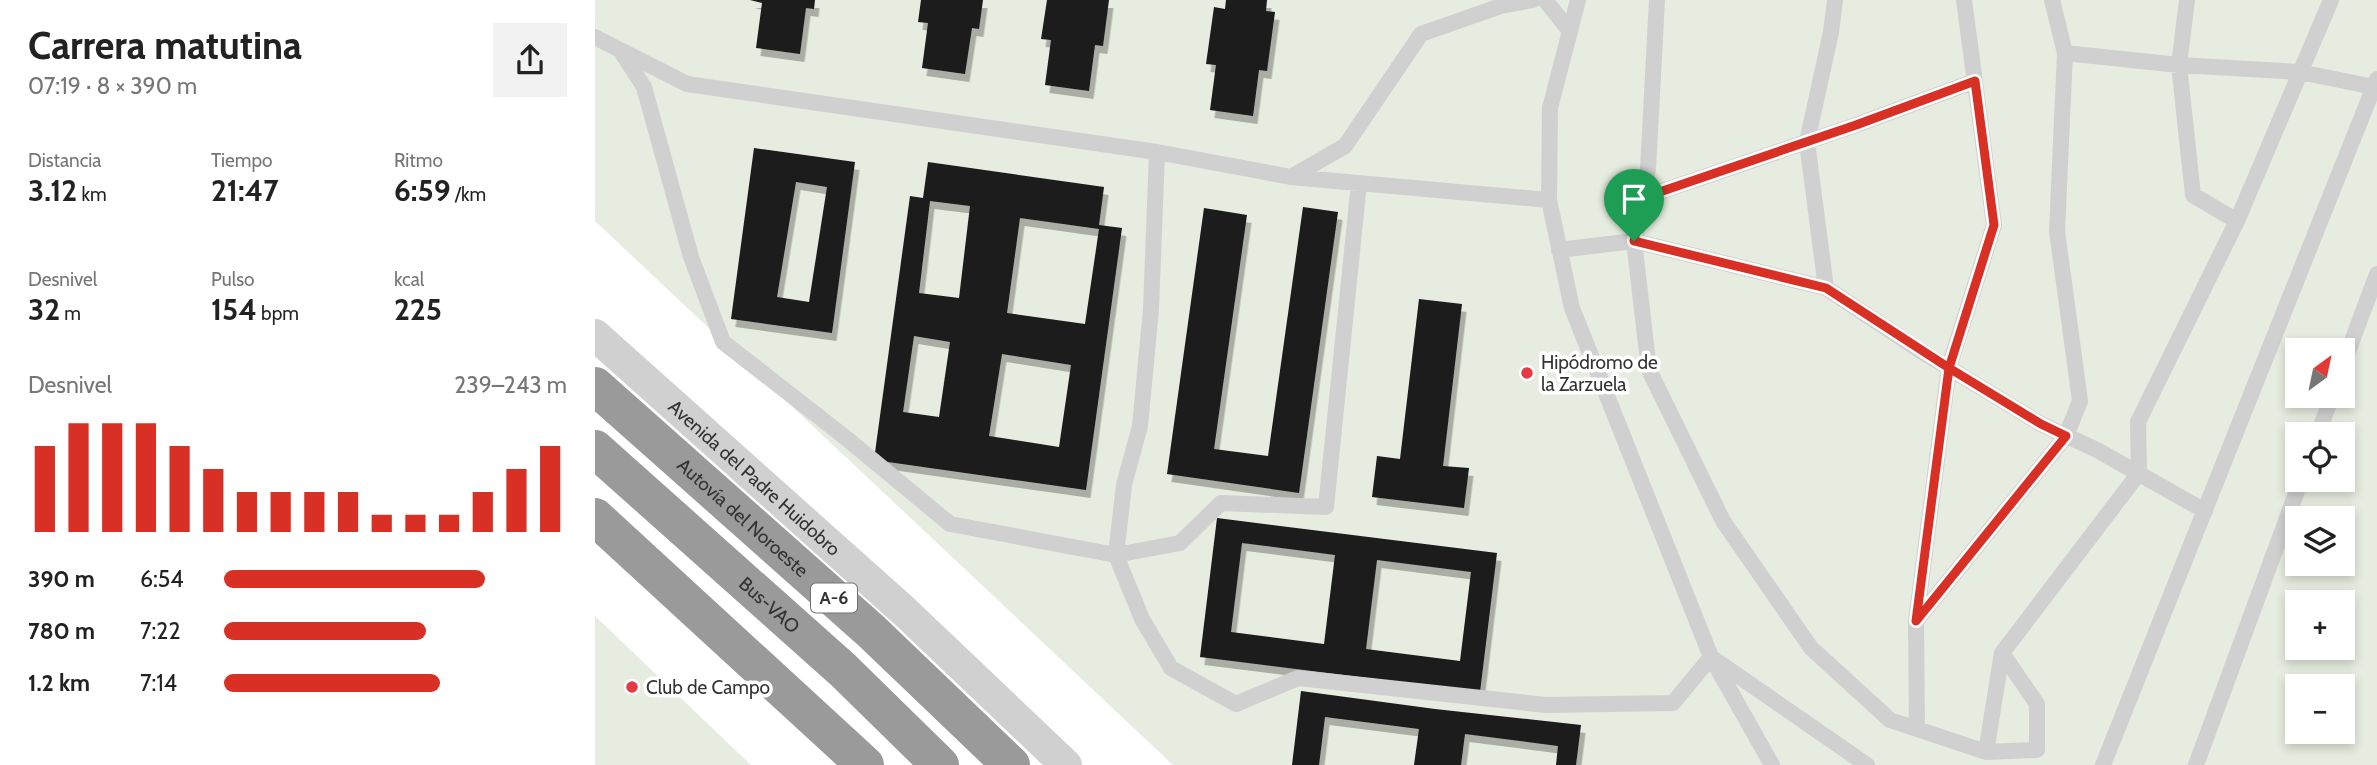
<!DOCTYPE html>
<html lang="es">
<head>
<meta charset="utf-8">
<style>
	:root { --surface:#fff; --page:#f2f2f2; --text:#222; --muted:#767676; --accent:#d93025 }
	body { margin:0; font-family:Cabin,sans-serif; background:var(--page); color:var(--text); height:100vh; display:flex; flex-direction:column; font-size:26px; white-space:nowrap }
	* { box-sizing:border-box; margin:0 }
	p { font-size:23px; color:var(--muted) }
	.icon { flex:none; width:38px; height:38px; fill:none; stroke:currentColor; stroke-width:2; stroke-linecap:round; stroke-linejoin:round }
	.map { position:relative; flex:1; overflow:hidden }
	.drawer { display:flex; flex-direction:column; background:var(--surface); width:595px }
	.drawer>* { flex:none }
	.needle { width:46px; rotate:33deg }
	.fabs { position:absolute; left:1690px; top:338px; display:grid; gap:14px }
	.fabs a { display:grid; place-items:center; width:70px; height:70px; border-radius:0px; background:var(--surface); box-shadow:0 4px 10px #0003; font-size:35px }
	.pin { position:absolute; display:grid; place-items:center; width:60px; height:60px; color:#fff; margin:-72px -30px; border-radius:50% 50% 50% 0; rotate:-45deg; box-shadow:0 0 7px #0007 }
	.pin .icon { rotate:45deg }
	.round { display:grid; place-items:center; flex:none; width:74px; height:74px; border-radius:0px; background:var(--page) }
	.summary { display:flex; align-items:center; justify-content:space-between; height:119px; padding:0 28px }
	h1 { font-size:38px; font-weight:700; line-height:52px }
	.figures { display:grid; grid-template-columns:repeat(3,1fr); gap:10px; height:119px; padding:7px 28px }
	.figures div { display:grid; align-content:center }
	.figures b { font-size:30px; font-weight:700 }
	.figures small { font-size:19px; font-weight:400 }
	.figures p { font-size:19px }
	.chart { height:196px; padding:14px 28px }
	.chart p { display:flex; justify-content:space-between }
	.chart svg { width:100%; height:126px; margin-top:7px; stroke:var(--accent); stroke-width:6 }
	ul { padding:0 28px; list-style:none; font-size:23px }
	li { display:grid; grid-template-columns:112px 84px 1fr; align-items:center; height:52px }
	li i { height:18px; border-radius:9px; background:var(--accent) }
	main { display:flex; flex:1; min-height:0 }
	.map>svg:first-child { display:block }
</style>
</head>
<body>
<main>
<section class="drawer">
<div class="summary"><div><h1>Carrera matutina</h1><p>07:19 · 8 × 390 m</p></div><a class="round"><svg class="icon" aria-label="share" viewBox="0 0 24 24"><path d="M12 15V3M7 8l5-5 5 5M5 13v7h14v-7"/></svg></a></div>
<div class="figures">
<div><p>Distancia</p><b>3.12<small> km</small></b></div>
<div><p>Tiempo</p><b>21:47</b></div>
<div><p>Ritmo</p><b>6:59<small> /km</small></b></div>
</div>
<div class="figures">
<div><p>Desnivel</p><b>32<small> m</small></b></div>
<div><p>Pulso</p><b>154<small> bpm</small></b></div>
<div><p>kcal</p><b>225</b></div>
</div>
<div class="chart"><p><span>Desnivel</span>239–243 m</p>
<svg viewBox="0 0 160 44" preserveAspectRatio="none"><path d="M5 44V14M15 44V6M25 44V6M35 44V6M45 44V14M55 44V22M65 44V30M75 44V30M85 44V30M95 44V30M105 44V38M115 44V38M125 44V38M135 44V30M145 44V22M155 44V14"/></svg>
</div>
<ul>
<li><b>390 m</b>6:54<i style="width:76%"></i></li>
<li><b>780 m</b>7:22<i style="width:59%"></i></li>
<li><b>1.2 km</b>7:14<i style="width:63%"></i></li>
</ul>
</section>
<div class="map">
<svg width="1782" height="765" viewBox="0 0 1782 765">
	<defs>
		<filter id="shadow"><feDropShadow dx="4.5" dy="8" stdDeviation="0" flood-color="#0004"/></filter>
	</defs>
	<rect width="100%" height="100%" fill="#fff"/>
	<path fill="#e6ecdf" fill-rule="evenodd" d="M0,0H1782V765H578L0,221ZM1703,350H1748V396H1703ZM1703,434H1748V480H1703ZM1703,518H1748V564H1703ZM1703,602H1748V648H1703ZM1703,686H1748V732H1703Z
		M0,616L156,765H0Z"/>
	<path fill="#1a1a1a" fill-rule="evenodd" filter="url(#shadow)" d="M155,0H220L219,9L211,8L205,54L161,48L167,3Z
		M326,0H388L384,29L377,28L370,74L327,68L333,23L323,22Z
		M452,0H514L508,46L500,45L494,91L450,85L456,40L446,39Z
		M631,0H672L671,11L680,12L672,71L664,70L658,116L615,110L621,65L611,64L619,7L630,9Z
		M159,148L260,162L237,333L136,319ZM201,182L232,187L214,302L182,297Z
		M333,162L509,187L504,225L527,228L491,490L279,460L315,196L328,198ZM335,201L375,206L364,298L324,293ZM425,218L504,229L490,324L412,313ZM319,336L355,342L344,417L308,412ZM407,354L476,365L464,447L394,436Z
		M708,207L743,212L704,493L572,474L609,208L652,215L619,449L673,456Z
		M824,299L867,304L848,466L874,468L869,508L777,497L782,456L805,459Z
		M622,518L902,553L885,692L605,657ZM647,543L740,555L729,644L636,632ZM782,560L876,572L865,661L771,649Z
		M706,691L840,709L986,725L981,765H961L963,746L870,734L866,765H819L824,729L730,717L724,765H697Z"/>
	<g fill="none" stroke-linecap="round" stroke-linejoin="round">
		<path stroke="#d0d0d0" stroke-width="16" d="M950,0L974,30
			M983,0L955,108L954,200L977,308L1116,657L1177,765
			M1062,0L1053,169L1039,241L1054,370L1128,521L1216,648L1295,720L1391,752L1442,750V704L1407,653L1544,473L1543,422L1642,221L1736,0
			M1369,0L1399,225L1354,367L1321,621L1471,436L1485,401L1462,231L1470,53L1584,65L1705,72L1779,87L1782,85
			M1457,0L1470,53
			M1592,0L1584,65L1598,195L1642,221
			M0,37L25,50L49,87L96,257L128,342L251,438L355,524L521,555L585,543L626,503L731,507L764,183
			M27,51L92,84L562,152L696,177L750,146L826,34L906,6L938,0
			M562,152L556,309L545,426L529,485L521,555L547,619L576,668L641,704L703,678L951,705L1078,703L1116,657L1272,765
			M696,177L954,200
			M1047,198L1261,125L1380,81
			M964,250L1039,241L1231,288L1329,353L1446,424L1502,450L1610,511
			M1231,288L1212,142L1236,32L1240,0
			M1748,365L1782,274
			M1723,434L1737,396
			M1321,621L1322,729
			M1391,752L1407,653
			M1508,765L1782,79
			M1601,765L1706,480"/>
		<path stroke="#d0d0d0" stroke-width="32" id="s1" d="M0,335L309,611L471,765"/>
		<g stroke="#9a9a9a" stroke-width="38">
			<path id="s2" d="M0,386L276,631L416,765"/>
			<path id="s3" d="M0,449L248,670L345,765"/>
			<path d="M0,517L270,765"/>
		</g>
	</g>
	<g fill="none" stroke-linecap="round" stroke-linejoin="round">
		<g stroke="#fff" stroke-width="14">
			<path id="route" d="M1039,241L1231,288L1354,368L1321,621L1471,436L1446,424L1354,368L1399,225L1380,81L1261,125L1047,198L1039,241"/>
		</g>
		<use href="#route" stroke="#d93025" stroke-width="9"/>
	</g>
	<g fill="#e63946" stroke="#fff" stroke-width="2.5">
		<circle cx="932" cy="373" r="7"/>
		<circle cx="37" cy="687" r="7"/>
	</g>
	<g text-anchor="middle" stroke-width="7" stroke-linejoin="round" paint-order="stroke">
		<rect fill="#fff" stroke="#707070" stroke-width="2" x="216" y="583.5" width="46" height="29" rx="5"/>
		<g font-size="18" font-weight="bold" fill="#333">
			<text x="239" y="604">A-6</text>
		</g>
		<g font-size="19" fill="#333" stroke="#fff" text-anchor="start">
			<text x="946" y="369">Hipódromo de<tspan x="946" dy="22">la Zarzuela</tspan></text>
			<text x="51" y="694">Club de Campo</text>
		</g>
		<g font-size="19" fill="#333" stroke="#fff">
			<text dy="7" stroke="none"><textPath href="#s1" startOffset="214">Avenida del Padre Huidobro</textPath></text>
			<text dy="7" stroke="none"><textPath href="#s2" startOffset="198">Autovía del Noroeste</textPath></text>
			<text dy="7" stroke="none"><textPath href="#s3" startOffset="234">Bus-VAO</textPath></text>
		</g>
	</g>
</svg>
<div class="fabs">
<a><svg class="needle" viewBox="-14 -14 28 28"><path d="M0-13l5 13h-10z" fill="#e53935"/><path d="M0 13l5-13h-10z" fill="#767676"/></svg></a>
<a><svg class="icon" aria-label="locate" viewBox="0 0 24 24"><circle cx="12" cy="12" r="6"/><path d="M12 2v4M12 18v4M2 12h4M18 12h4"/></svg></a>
<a><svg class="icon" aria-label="layers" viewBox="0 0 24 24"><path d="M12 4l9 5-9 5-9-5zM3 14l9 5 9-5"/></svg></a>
<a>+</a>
<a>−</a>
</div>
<div class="pin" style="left:1039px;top:241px;background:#1e9e55"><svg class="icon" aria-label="arrive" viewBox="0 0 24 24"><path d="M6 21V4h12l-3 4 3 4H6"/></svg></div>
</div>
</main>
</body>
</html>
